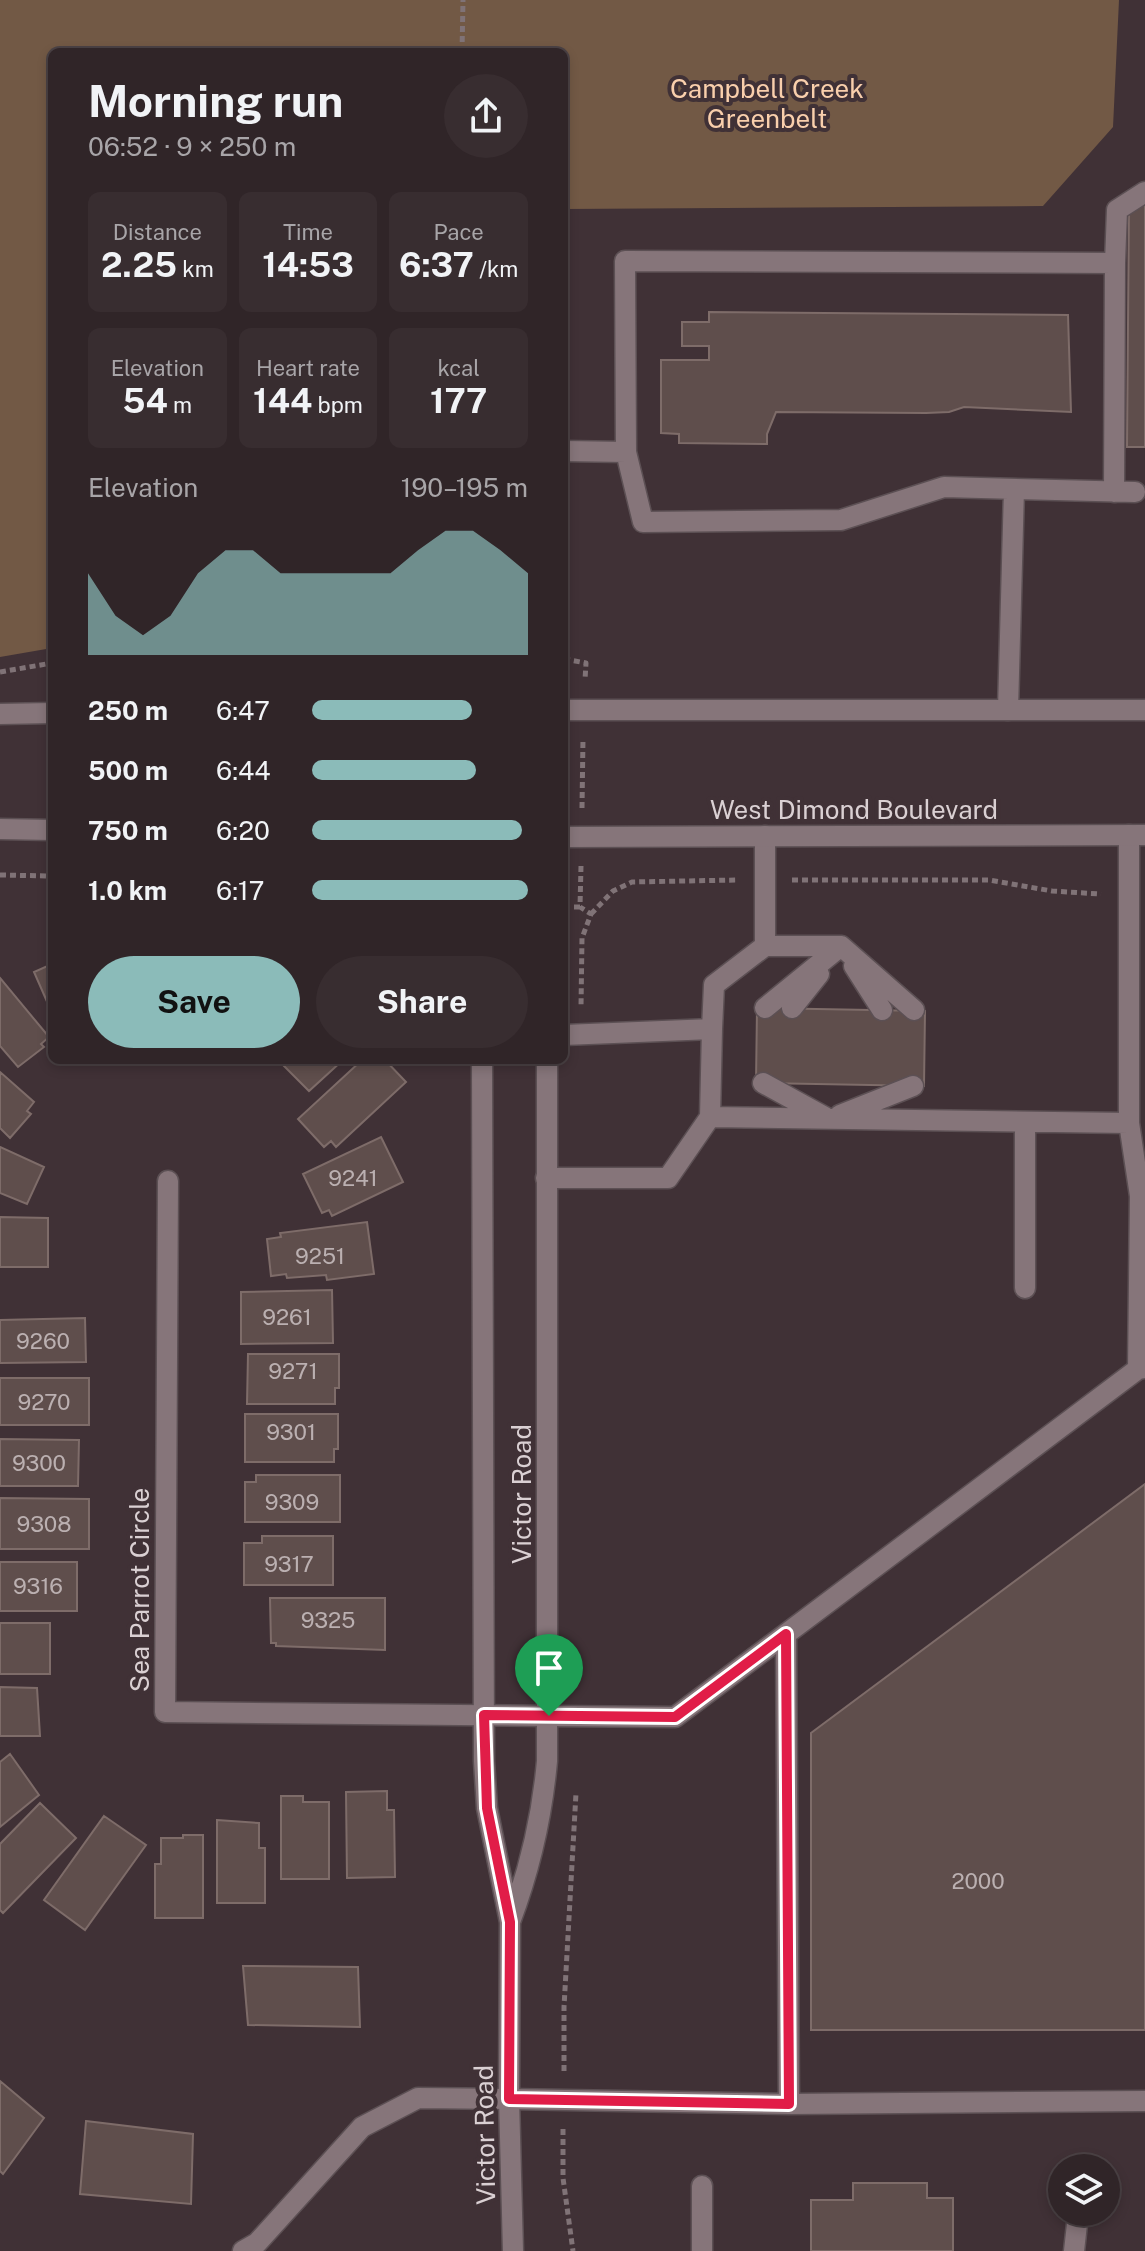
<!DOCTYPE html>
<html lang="en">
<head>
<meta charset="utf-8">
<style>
	:root { --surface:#302528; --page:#382d30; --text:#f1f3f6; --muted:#a8a5a8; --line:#4b4245; --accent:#8bbbb9 }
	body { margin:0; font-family:"Public Sans",sans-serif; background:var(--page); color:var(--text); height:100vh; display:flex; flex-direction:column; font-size:30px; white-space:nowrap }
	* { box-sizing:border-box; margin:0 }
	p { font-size:26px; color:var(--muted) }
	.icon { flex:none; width:44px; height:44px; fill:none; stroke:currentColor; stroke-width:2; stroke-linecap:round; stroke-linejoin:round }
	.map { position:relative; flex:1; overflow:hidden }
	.sheet { position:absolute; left:48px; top:48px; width:520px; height:1016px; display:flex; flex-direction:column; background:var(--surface); border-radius:12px; box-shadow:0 4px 12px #0003,0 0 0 2px var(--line) }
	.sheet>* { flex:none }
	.tools { position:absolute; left:1048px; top:2154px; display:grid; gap:16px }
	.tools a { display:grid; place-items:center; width:72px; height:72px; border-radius:50%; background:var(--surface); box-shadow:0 4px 12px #0003,0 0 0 2px var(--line); font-size:40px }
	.pin { position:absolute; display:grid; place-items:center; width:68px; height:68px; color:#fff; margin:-82px -34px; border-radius:50% 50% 50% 0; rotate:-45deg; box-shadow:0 0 8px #0007 }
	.pin .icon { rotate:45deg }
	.round { display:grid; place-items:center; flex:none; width:84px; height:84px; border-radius:42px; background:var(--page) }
	.headline { display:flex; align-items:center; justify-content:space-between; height:136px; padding:0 40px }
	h1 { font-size:44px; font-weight:700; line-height:60px }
	.metrics { display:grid; grid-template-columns:repeat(3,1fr); gap:12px; height:136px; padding:8px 40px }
	.metrics div { display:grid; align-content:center; border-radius:12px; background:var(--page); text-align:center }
	.metrics b { font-size:34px; font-weight:700 }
	.metrics small { font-size:22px; font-weight:400 }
	.metrics p { font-size:22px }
	.chart { height:224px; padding:16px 40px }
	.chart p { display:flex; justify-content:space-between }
	.chart svg { width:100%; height:144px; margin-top:8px; fill:var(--accent); opacity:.7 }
	.action { display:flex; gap:16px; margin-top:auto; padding:16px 40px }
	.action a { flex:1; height:92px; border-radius:48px; background:var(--accent); color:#111; font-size:32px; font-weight:700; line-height:92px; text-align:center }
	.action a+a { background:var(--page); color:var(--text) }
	ul { padding:0 40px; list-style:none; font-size:26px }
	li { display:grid; grid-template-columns:128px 96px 1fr; align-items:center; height:60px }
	li i { height:20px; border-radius:10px; background:var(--accent) }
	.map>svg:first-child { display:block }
</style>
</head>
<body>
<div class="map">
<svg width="1145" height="2251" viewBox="0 0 1145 2251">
	<rect width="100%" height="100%" fill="#403136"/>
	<path fill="#725945" d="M0,0H1119L1113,127L1043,206L564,209V52H52V648L0,657Z"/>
	<path fill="#5f4e4c" stroke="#7e6c69" stroke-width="2" d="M1129,204H1145V447H1127Z
		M709,312L1068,315L1071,412L964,407L949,412L926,413L776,412L767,434V444L679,443V434L661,433V360H709V346H682V322H709Z
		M52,964V1013L34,972Z
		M0,978L49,1037L41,1044L44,1047L18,1067L0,1046Z
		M757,1008L925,1011L924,1086L756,1083Z
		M278,1060H343L309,1091Z
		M362,1060H385L406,1082L336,1147L331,1141L324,1147L298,1119Z
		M0,1072L34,1102L27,1111L31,1114L10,1138L0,1128Z
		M381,1137L403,1182L332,1216L329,1210L322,1213L303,1174Z
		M0,1147L44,1167L27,1204L0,1193Z
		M0,1217L48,1218V1267H0Z
		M367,1222L374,1274L327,1280L326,1275L287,1278L286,1274L271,1276L267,1239L281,1237L280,1233Z
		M332,1290L333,1343L241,1344V1292Z
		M85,1318L86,1362L0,1363V1320Z
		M248,1354H339V1388H335V1404H247Z
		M0,1378H89V1425H0Z
		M245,1414H338V1449H334V1462H245Z
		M0,1439L79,1440L78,1486H0Z
		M256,1475H340V1522H245V1482H256Z
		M1145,1484V2030H811V1733Z
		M0,1498L89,1499V1549H0Z
		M262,1536H333V1585H244V1543H262Z
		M0,1562H77V1611H0Z
		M270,1598H385V1650L276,1646V1643H271Z
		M0,1623H50V1674H0Z
		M0,1687L37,1688L40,1736H0Z
		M10,1754L39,1795L0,1827V1762Z
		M387,1791V1810H394L395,1877L347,1878L346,1792Z
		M281,1796H303V1802H329V1879H281Z
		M40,1803L76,1838L3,1913L0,1910V1844Z
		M104,1816L146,1845L85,1930L44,1900Z
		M217,1820L259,1823V1848H265V1903H217Z
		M183,1835H203V1918H155V1864H161V1838H183Z
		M243,1966L358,1967L360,2027L248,2025Z
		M0,2081L44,2118L3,2174L0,2171Z
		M86,2121L193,2134L191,2204L80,2194Z
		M853,2183H927V2198H953V2251H811V2200H853Z"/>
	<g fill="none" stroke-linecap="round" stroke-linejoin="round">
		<g stroke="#5c5054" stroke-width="23">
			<path id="service" d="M564,451L626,452
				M1114,492L1115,263
				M1135,492L944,487L841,520L643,522L626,452L625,261L1115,263L1117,210L1145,192
				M1008,710L1014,489
				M765,946H841L914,1010
				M854,966L882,1010
				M765,1008L841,946
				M792,1008L819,974
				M712,1029L714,985L765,946V836
				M564,1035L712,1029L710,1117
				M763,1083L825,1117
				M840,1115L913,1086
				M1129,1123L1140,1196L1138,1369
				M546,1178H668L710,1117L1129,1123V835
				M1025,1288V1123
				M786,1634L1138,1369L1145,1368
				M509,2099L789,2104L786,1634L675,1717L549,1716
				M789,2104L1145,2101
				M702,2186V2251
				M1074,2251L1078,2215"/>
		</g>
		<g stroke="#5c5054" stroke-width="23">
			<path id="minor" d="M168,1181L165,1712L549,1716
				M243,2251L257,2243L362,2127L418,2098L509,2099"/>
		</g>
		<g stroke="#5c5054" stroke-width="23">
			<path id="tertiary" d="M482,1060L484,1761L487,1808L510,1922L509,2099L513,2251
				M510,1922C530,1869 542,1817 547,1761V1060"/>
		</g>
		<g stroke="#5c5054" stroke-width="23">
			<path id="secondary" d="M564,710H1145
				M0,714L52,713
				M0,829L52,830
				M564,837L1145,835"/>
		</g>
		<path stroke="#807377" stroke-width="5" stroke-dasharray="6 4" stroke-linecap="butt" d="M462,52L463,0
			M564,659L586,663L585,680
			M0,672L52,663
			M582,808L583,738
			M581,866L580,907L591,914L582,938L581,1007
			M0,875L52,876
			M792,880H989L1052,891L1101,894
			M564,907H580
			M591,914L613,891L632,882L738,880
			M564,2071V2007L576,1793
			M563,2129V2178L573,2251"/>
		<use href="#service" stroke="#86757a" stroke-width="20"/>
		<use href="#minor" stroke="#86757a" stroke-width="20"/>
		<use href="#tertiary" stroke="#86757a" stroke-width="20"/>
		<use href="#secondary" stroke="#86757a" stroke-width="20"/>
	</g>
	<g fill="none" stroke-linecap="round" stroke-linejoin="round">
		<g stroke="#fff" stroke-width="16">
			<path id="route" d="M786,1634L789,2104L509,2099L510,1922L487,1808L484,1715L675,1717Z"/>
		</g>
		<use href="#route" stroke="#e11d48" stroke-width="10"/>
	</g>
	<g text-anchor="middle" stroke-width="8" stroke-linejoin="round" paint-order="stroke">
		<g font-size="22" fill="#bbb0b1">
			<text x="353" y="1186">9241</text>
			<text x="320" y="1264">9251</text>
			<text x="287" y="1325">9261</text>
			<text x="43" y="1349">9260</text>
			<text x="293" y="1379">9271</text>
			<text x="44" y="1410">9270</text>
			<text x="291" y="1440">9301</text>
			<text x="39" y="1471">9300</text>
			<text x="292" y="1510">9309</text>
			<text x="44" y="1532">9308</text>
			<text x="289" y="1572">9317</text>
			<text x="38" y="1594">9316</text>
			<text x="328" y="1628">9325</text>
			<text x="978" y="1889">2000</text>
		</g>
		<g font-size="26" fill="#f9cfac" stroke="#403136">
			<text x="767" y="98">Campbell Creek<tspan x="767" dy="30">Greenbelt</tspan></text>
		</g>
		<g font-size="26" fill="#dad0d3" stroke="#403136">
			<text x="854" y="819">West Dimond Boulevard</text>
			<text transform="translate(522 1494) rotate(-90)" y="9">Victor Road</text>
			<text transform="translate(140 1590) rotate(-90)" y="9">Sea Parrot Circle</text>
			<text transform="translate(485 2135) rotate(-91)" y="9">Victor Road</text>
		</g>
	</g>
</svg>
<div class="tools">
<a><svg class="icon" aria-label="layers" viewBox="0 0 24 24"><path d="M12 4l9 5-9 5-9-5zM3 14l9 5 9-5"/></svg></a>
</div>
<div class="pin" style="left:549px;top:1716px;background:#1e9e55"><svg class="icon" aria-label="arrive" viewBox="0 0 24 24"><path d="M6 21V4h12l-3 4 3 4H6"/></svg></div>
<section class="sheet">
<div class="headline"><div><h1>Morning run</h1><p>06:52 · 9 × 250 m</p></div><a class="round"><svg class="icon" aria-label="share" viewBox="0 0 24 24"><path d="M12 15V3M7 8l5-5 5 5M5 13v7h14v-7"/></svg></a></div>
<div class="metrics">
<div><p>Distance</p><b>2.25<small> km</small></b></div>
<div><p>Time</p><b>14:53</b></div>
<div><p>Pace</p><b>6:37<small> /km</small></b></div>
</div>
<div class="metrics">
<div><p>Elevation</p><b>54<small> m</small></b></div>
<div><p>Heart rate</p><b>144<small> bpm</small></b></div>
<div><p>kcal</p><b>177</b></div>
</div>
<div class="chart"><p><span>Elevation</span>190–195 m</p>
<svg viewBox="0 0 160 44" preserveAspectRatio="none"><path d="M0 44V19L10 32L20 38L30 32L40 19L50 12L60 12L70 19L80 19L90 19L100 19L110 19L120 12L130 6L140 6L150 12L160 19V44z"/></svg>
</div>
<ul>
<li><b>250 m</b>6:47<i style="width:74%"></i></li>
<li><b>500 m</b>6:44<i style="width:76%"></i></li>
<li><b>750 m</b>6:20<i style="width:97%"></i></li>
<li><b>1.0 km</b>6:17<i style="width:100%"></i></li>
</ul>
<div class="action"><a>Save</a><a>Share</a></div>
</section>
</div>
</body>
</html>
